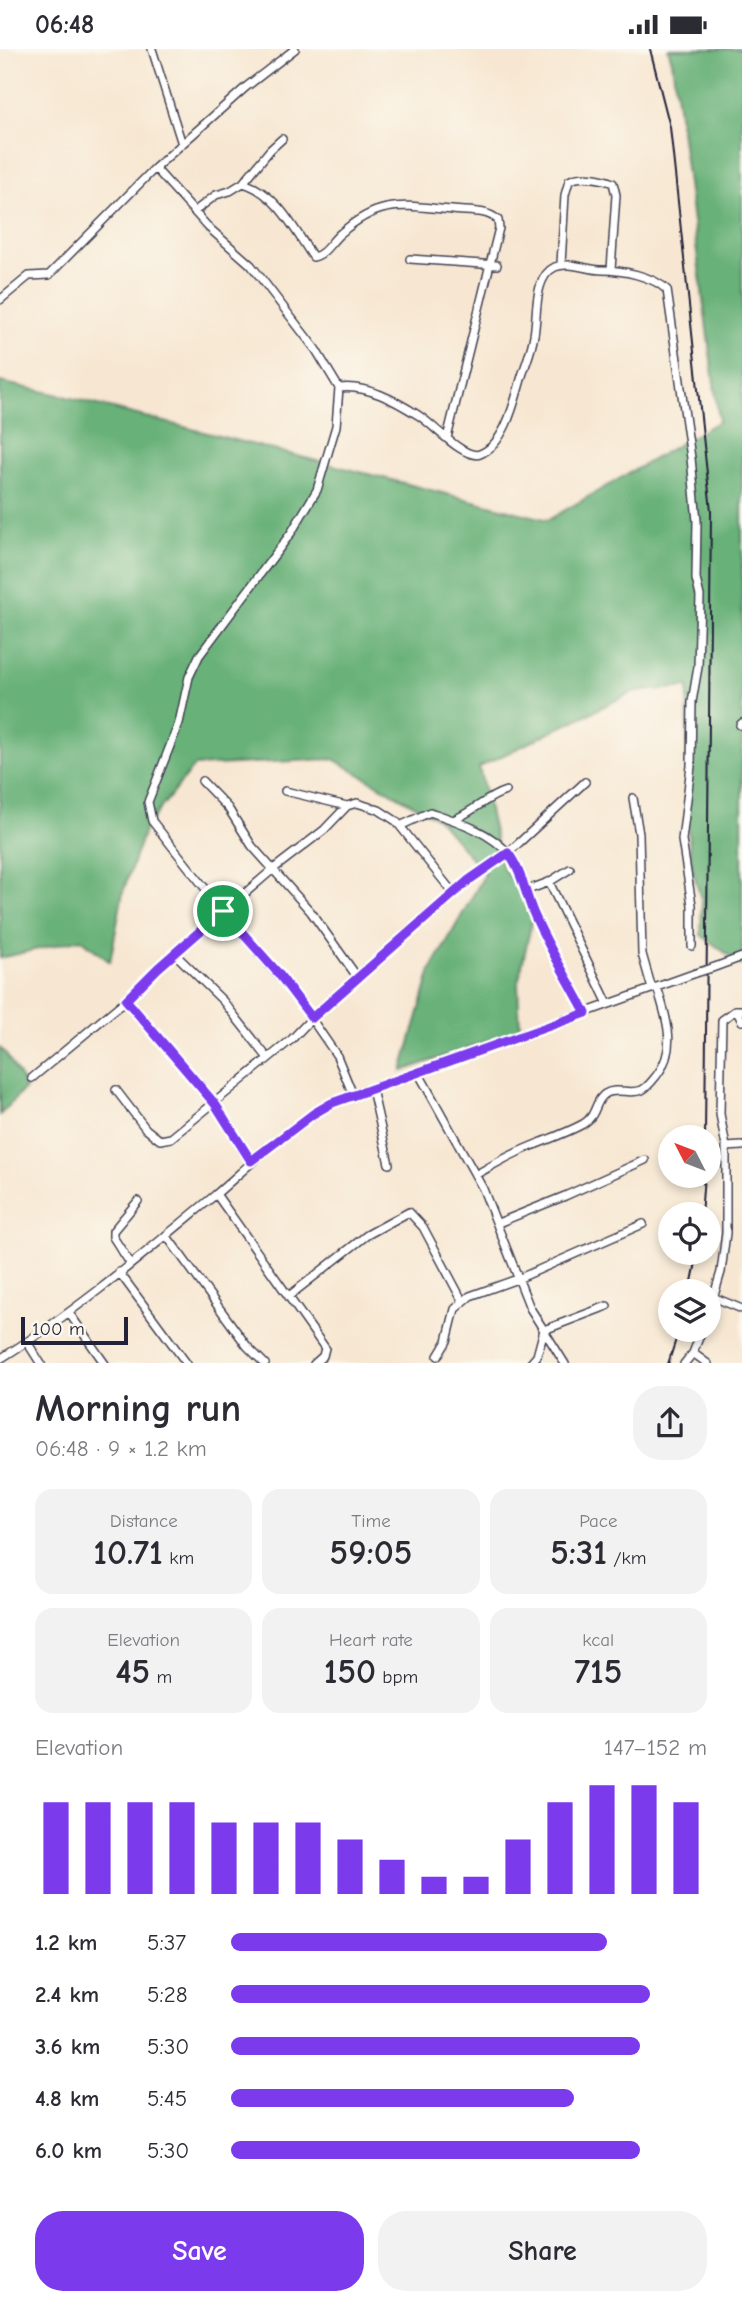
<!DOCTYPE html>
<html lang="en">
<head>
<meta charset="utf-8">
<style>
	:root { --surface:#fff; --page:#f2f2f3; --text:#2b2b33; --muted:#7c7c81; --accent:#7c3aed }
	body { margin:0; font-family:"Comic Neue",sans-serif; background:var(--page); color:var(--text); height:100vh; display:flex; flex-direction:column; font-size:26px; white-space:nowrap }
	* { box-sizing:border-box; margin:0 }
	p { font-size:23px; color:var(--muted) }
	.icon { flex:none; width:38px; height:38px; fill:none; stroke:currentColor; stroke-width:2; stroke-linecap:round; stroke-linejoin:round }
	.map { position:relative; height:1314px; overflow:hidden }
	.drawer { display:flex; flex-direction:column; background:var(--surface); flex:1 }
	.drawer>* { flex:none }
	.needle { width:46px; rotate:312deg }
	.tools { position:absolute; left:658px; top:1076px; display:grid; gap:14px }
	.tools a { display:grid; place-items:center; width:63px; height:63px; border-radius:50%; background:var(--surface); box-shadow:0 4px 10px #0003; font-size:35px }
	.scale { position:absolute; left:21px; bottom:18px; width:107px; box-sizing:border-box; padding-left:7px; border:4px solid #22223b; border-top:0; font-size:19px; line-height:24px; white-space:nowrap; color:#22223b; -webkit-text-stroke:5px #fbf7ec; paint-order:stroke }
	.pin { position:absolute; display:grid; place-items:center; width:60px; height:60px; color:#fff; margin:-30px; border:4px solid #fff; border-radius:50%; box-shadow:0 2px 7px #0007 }
	.round { display:grid; place-items:center; flex:none; width:74px; height:74px; border-radius:28px; background:var(--page) }
	.head { display:flex; align-items:center; justify-content:space-between; height:119px; padding:0 35px }
	h1 { font-size:38px; font-weight:800; line-height:52px }
	.metrics { display:grid; grid-template-columns:repeat(3,1fr); gap:10px; height:119px; padding:7px 35px }
	.metrics div { display:grid; align-content:center; border-radius:18px; background:var(--page); text-align:center }
	.metrics b { font-size:35px; font-weight:800 }
	.metrics small { font-size:19px; font-weight:400 }
	.metrics p { font-size:19px }
	.chart { height:196px; padding:14px 35px }
	.chart p { display:flex; justify-content:space-between }
	.chart svg { width:100%; height:126px; margin-top:7px; stroke:var(--accent); stroke-width:6 }
	.primary-button { display:flex; gap:14px; margin-top:auto; padding:14px 35px }
	.primary-button a { flex:1; height:80px; border-radius:28px; background:var(--accent); color:#fff; font-size:28px; font-weight:800; line-height:80px; text-align:center }
	.primary-button a+a { background:var(--page); color:var(--text) }
	ul { padding:0 35px; list-style:none; font-size:23px }
	li { display:grid; grid-template-columns:112px 84px 1fr; align-items:center; height:52px }
	li i { height:18px; border-radius:9px; background:var(--accent) }
	.status { display:flex; justify-content:space-between; align-items:center; height:49px; padding:0 35px; background:var(--surface); direction:ltr }
	.status svg { height:19px; fill:currentColor }
	.map>svg:first-child { display:block }
</style>
</head>
<body>
<div class="status"><b>06:48</b><svg viewBox="0 0 49 12"><path d="M0 12V9h3v3zM5 12V6h3v6zM10 12V3h3v9zM15 12V0h3v12zM26 1h20v11H26zM47 4h2v5h-2z"/></svg></div>
<div class="map">
<svg width="742" height="1315" viewBox="0 0 742 1315">
	<rect width="100%" height="100%" fill="#fbf7ec"/>
	<filter id="ink" filterUnits="userSpaceOnUse"><feTurbulence type="fractalNoise" baseFrequency=".0143" numOctaves="2"/><feDisplacementMap in="SourceGraphic" scale="14" xChannelSelector="R" yChannelSelector="G"/><feConvolveMatrix kernelMatrix="1 2 1 2 8 2 1 2 1" color-interpolation-filters="sRGB"/></filter>
	<filter id="wash" filterUnits="userSpaceOnUse"><feTurbulence type="fractalNoise" baseFrequency=".00686" numOctaves="4" result="noise"/><feDisplacementMap in="SourceGraphic" scale="28" xChannelSelector="R" yChannelSelector="G"/><feGaussianBlur stdDeviation="1.57" result="paint"/><feColorMatrix in="noise" values="0 0 0 0 0 0 0 0 0 0 0 0 0 0 0 0 0 1.4 0 .05"/><feComposite in="paint" operator="in"/></filter>
	<g filter="url(#wash)">
		<rect width="100%" height="100%" fill="#f7e7d2"/>
		<path fill="#68b178" stroke="#456a5a" stroke-width="2" d="M668,0H742V916L701,886L702,853L692,819L686,758L688,638L633,643L479,718L502,818L523,844L532,871L518,935L520,981L402,1022L431,921L485,825L438,770L333,710L194,717L145,779L123,843L110,913L81,890L0,909V333L59,346L548,471L719,372L672,12Z
			M0,999L6,1005L26,1038L0,1066Z"/>
	</g>
	<g filter="url(#ink)">
		<g fill="none" stroke-linecap="round" stroke-linejoin="round">
			<g stroke="#424052" stroke-width="10">
				<path id="minor" d="M152,0L182,95
					M155,119L208,178L251,216L316,301L339,339L336,377L317,441L291,484L199,607L189,628L179,674L148,753L152,772L223,862L295,946L337,1007L353,1046
					M243,134C277,144 294,180 313,208C325,206 331,192 341,184C381,149 404,157 452,161C468,163 486,160 498,171L499,179L447,389
					M195,162L216,146L230,142L243,134L270,101L282,90
					M410,210L497,216
					M561,215L565,146L569,132C580,125 601,129 613,134L616,146L611,221
					M0,251L29,227L49,226L155,119L246,38L295,0
					M339,339C366,335 396,352 418,366C432,374 464,411 480,405C506,395 515,350 522,327C526,314 532,300 534,286C538,266 533,228 555,218C568,212 588,221 602,221C622,221 653,227 667,241L691,409L697,472L696,530L700,547L698,618L692,653L691,717L682,791L692,856V897
					M740,676L742,674
					M202,732L228,759L252,797L311,863L358,929
					M285,742L347,757
					M633,749L639,785L642,905L652,940
					M453,771C472,764 486,748 506,742
					M400,777L430,763C459,773 489,782 509,805C523,821 525,845 534,864C549,899 569,930 586,964
					M549,833L608,955
					M525,842L549,833L570,820
					M175,905L223,952L267,1008
					M712,919L742,908
					M126,951L215,1054L251,1113
					M736,961L742,972
					M418,1023L483,1140L530,1259L565,1315
					M32,1029L126,951L158,919L272,821L324,781L347,757L357,754L379,761L396,772L454,845
					M372,1040L389,1115
					M116,1041L146,1080L160,1091L171,1089L292,990L312,969L469,831L508,804L585,733
					M726,1098L742,1097
					M475,1126C488,1119 501,1111 514,1105C536,1094 561,1087 583,1075C598,1066 594,1052 605,1045C616,1038 630,1046 642,1041C648,1038 653,1031 657,1026C678,999 666,967 657,938
					M216,1145L325,1299L323,1307L314,1315
					M498,1174L565,1147L645,1111
					M166,1186L247,1297L265,1315
					M130,1214L113,1188V1182L138,1152
					M119,1223L187,1315
					M289,1247L367,1186L409,1163L423,1178L463,1253
					M713,1248L742,1260
					M709,1263L721,1223L726,1184V1098L720,1065L722,971L736,961H742
					M69,1264L105,1315
					M27,1293L41,1315
					M693,1304L708,1315
					M438,1307L447,1292L455,1260L470,1247L520,1229L643,1175
					M0,1310C76,1263 145,1204 214,1147C252,1114 287,1079 332,1054L696,924
					M530,1315L537,1307L544,1281L607,1257
					M684,1315L693,1304L702,1281"/>
			</g>
			<use href="#minor" stroke="#fff" stroke-width="7"/>
			<path stroke="#22223b" stroke-width="2" d="M650,0L670,78L711,462L705,1088
				M701,1166L704,1127
				M690,1242L698,1204
				M668,1315L679,1281"/>
			<g stroke="#424052" stroke-width="10" stroke-linecap="butt">
				<path id="minor-bridge" d="M696,924L712,919"/>
			</g>
			<use href="#minor-bridge" stroke="#fff" stroke-width="7"/>
		</g>
	</g>
	<g fill="none" stroke-linecap="round" stroke-linejoin="round" filter="url(#ink)">
		<g stroke="#fff" stroke-width="14">
			<path id="route" d="M508,804C521,821 525,843 533,863C548,898 568,930 586,964L332,1054L313,1065L251,1112L215,1055L126,951L158,919L223,862L278,924L312,969L469,831Z"/>
		</g>
		<use href="#route" stroke="#7c3aed" stroke-width="9"/>
	</g>
</svg>
<div class="tools">
<a><svg class="needle" viewBox="-14 -14 28 28"><path d="M0-13l5 13h-10z" fill="#e53935"/><path d="M0 13l5-13h-10z" fill="#7c7c81"/></svg></a>
<a><svg class="icon" aria-label="locate" viewBox="0 0 24 24"><circle cx="12" cy="12" r="6"/><path d="M12 2v4M12 18v4M2 12h4M18 12h4"/></svg></a>
<a><svg class="icon" aria-label="layers" viewBox="0 0 24 24"><path d="M12 4l9 5-9 5-9-5zM3 14l9 5 9-5"/></svg></a>
</div>
<div class="scale">100 m</div>
<div class="pin" style="left:223px;top:862px;background:#1e9e55"><svg class="icon" aria-label="arrive" viewBox="0 0 24 24"><path d="M6 21V4h12l-3 4 3 4H6"/></svg></div>
</div>
<section class="drawer">
<div class="head"><div><h1>Morning run</h1><p>06:48 · 9 × 1.2 km</p></div><a class="round"><svg class="icon" aria-label="share" viewBox="0 0 24 24"><path d="M12 15V3M7 8l5-5 5 5M5 13v7h14v-7"/></svg></a></div>
<div class="metrics">
<div><p>Distance</p><b>10.71<small> km</small></b></div>
<div><p>Time</p><b>59:05</b></div>
<div><p>Pace</p><b>5:31<small> /km</small></b></div>
</div>
<div class="metrics">
<div><p>Elevation</p><b>45<small> m</small></b></div>
<div><p>Heart rate</p><b>150<small> bpm</small></b></div>
<div><p>kcal</p><b>715</b></div>
</div>
<div class="chart"><p><span>Elevation</span>147–152 m</p>
<svg viewBox="0 0 160 44" preserveAspectRatio="none"><path d="M5 44V12M15 44V12M25 44V12M35 44V12M45 44V19M55 44V19M65 44V19M75 44V25M85 44V32M95 44V38M105 44V38M115 44V25M125 44V12M135 44V6M145 44V6M155 44V12"/></svg>
</div>
<ul>
<li><b>1.2 km</b>5:37<i style="width:79%"></i></li>
<li><b>2.4 km</b>5:28<i style="width:88%"></i></li>
<li><b>3.6 km</b>5:30<i style="width:86%"></i></li>
<li><b>4.8 km</b>5:45<i style="width:72%"></i></li>
<li><b>6.0 km</b>5:30<i style="width:86%"></i></li>
</ul>
<div class="primary-button"><a>Save</a><a>Share</a></div>
</section>
</body>
</html>
